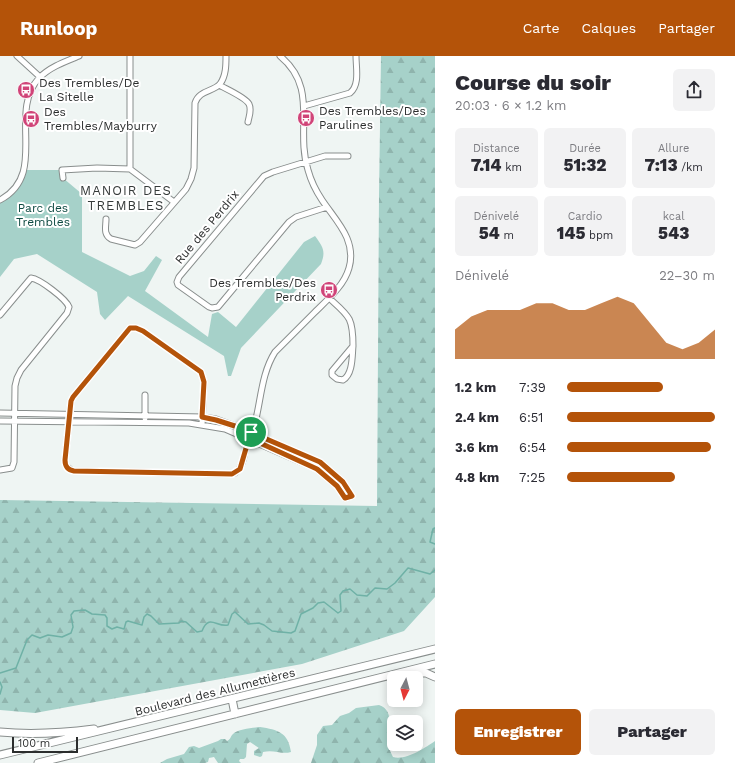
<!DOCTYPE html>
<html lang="fr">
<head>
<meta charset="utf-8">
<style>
	:root { --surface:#fff; --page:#f2f2f3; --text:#2b2b33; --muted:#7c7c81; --accent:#b45309 }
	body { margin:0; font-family:"Work Sans",sans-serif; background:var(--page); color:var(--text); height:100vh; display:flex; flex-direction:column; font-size:15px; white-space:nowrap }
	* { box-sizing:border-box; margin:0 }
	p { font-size:13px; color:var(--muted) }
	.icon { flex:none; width:22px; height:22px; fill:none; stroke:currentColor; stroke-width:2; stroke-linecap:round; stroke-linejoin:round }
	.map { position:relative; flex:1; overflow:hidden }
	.side { display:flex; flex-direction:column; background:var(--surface); width:300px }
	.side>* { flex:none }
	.needle { width:26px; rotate:186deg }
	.fabs { position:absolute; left:387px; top:615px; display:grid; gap:8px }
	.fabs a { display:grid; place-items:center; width:36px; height:36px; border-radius:6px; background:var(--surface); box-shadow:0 2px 10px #0003; font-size:20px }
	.scale { position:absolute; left:12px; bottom:10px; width:66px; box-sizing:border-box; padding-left:4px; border:2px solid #2b2d2d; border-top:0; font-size:11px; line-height:14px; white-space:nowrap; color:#2b2d2d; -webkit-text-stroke:3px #fff; paint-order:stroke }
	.pin { position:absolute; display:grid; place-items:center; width:34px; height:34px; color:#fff; margin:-17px; border:2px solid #fff; border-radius:50%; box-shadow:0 1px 4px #0007 }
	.round { display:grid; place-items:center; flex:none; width:42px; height:42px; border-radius:6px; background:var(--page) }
	.head { display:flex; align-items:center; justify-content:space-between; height:68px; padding:0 20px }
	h1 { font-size:22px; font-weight:800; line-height:30px }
	.metrics { display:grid; grid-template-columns:repeat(3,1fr); gap:6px; height:68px; padding:4px 20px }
	.metrics div { display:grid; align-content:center; border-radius:6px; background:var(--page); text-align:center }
	.metrics b { font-size:17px; font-weight:800 }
	.metrics small { font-size:11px; font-weight:400 }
	.metrics p { font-size:11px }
	.chart { height:112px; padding:8px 20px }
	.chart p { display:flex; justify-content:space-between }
	.chart svg { width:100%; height:72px; margin-top:4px; fill:var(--accent); opacity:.7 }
	.primary-button { display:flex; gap:8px; margin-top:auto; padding:8px 20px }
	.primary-button a { flex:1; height:46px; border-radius:6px; background:var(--accent); color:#fff; font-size:16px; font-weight:800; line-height:46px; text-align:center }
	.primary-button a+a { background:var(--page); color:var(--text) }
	ul { padding:0 20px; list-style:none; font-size:13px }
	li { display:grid; grid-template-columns:64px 48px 1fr; align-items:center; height:30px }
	li i { height:10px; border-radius:5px; background:var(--accent) }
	header { display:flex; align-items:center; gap:24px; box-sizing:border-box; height:56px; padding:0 20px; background:var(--accent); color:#fff }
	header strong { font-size:19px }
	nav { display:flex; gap:22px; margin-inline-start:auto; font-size:14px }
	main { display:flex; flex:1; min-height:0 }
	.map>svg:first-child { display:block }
</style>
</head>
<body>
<header>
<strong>Runloop</strong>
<nav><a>Carte</a><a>Calques</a><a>Partager</a></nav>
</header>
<main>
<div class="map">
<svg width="435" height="707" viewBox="0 0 435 707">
	<defs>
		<pattern id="forest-firs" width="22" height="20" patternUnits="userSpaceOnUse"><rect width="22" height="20" fill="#a6d1c9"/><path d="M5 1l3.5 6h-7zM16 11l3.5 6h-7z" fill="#8fb4ad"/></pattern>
	</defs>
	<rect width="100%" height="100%" fill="#eff5f3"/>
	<path fill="#a6d1c9" d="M24,114H62L63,122L82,138V196L130,220L144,215L156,200L162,204L145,235L208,281L212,258L218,256L236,271L304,186L315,180C323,191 326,195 321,208L241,292L231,320H228L224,300L128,240L105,264L100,258L97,236L37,198L14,203L0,221V144L10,137Z"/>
	<path fill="url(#forest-firs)" d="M381,0H435V541L404,575L302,608L35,657L0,654V444L377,450L379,140Z
		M379,649C396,655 387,675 388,689C389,693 391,697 393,701C405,705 425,692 435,685V707H311L317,689V679L323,670L332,669L340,660L349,657L356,652Z
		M260,671C278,674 288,676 291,696C281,699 274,693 263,696L262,700L260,701L254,699V695L259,692L250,686L247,688L246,701L244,703H240L239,705L241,707H218L214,701L209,702L208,706L205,707H160L167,703L184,698L189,691L194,690L199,692L218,685L221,683H225L227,685C231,683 230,681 233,678C238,673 253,672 260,671Z"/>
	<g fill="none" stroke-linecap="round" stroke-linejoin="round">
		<path stroke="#6fb1a6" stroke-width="1.5" d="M435,472L433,473L430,486L435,488
			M0,617L16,612L27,584L32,579L40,582L48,579L62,581L71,577L73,571L71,559L74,555L85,554L92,558L105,559L107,562V570L112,573L117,571L124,573L126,566L128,565L142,569L144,561L147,558L151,560L159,568L179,567L181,565L186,566L197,576L202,575C209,557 217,572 228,569L232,558L235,556L248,568L259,567L264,569L272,575L291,577L295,575L301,558L313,552L318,547L324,546L338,557L341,555L340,539L343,535L350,533L357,539L367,540L375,532L387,533L395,527L408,512L430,518L435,514
			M0,626L2,631L0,638"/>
		<g stroke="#898e8d" stroke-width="7">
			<path id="minor" d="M17,0L40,21
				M219,29C226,33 245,41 249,48C252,54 249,60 248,66
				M304,50L350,37C360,29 356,12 356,0
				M130,113V0
				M63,122L62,114L97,112L130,113L174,146
				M0,144C49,118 7,57 39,22C50,11 64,6 79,0
				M327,151L296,161L289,166L218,251L212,252L209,251L178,229L177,226L179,221L264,120L273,116L325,100H348
				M106,163C106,171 103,178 111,183L135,189L140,186L186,133L191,123L194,112L195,47C199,34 213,36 220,28C226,20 226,9 226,0
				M329,242C349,260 353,261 353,290L332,315V319L337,323L343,324C353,318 352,300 353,290
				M0,259L31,222C40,223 66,243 69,251L67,257L21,314L17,322L15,330L14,406L12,412L0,414
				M0,357L203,361L216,363L238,371L320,406L343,426L352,440L345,442L337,430L317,413L225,373L189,367L0,365
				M145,362V339
				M202,369L204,326L201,316L143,275L136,272H130L73,341L71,345L65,404L66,410L71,414L74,415L228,418L235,417C244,411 244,397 247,388C249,382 252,377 254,371C261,346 261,318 275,296C288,283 301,270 314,257C327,244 344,230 349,212C357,184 336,165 322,144C316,135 311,125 308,114C295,73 319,32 280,0"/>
		</g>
		<g stroke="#898e8d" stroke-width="9">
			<path id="highway" d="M414,617H426L435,621
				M232,643L235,658
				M0,676C31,679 63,677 94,673
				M0,699L435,593
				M38,707L435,608"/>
		</g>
		<use href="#minor" stroke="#fff" stroke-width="5"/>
		<use href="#highway" stroke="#fff" stroke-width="7"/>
	</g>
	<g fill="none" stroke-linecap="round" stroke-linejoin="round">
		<g stroke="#fff" stroke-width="8">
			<path id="route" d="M130,272H136L143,275L201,316L204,326L202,361L216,364L238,371L320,406L343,426L352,440L345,442L337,430L317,413L249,382L240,413L232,418L74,415C68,414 65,411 65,404L71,345L73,341Z"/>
		</g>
		<use href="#route" stroke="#b45309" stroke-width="5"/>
	</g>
	<defs>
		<g id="bus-disc" transform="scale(0.9)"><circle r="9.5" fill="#d04478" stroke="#fff"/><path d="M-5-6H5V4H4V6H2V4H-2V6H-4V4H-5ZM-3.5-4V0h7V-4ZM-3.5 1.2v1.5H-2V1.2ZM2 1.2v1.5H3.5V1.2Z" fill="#fff"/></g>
	</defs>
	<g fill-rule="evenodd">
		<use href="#bus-disc" x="26" y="34"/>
		<use href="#bus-disc" x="306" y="62"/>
		<use href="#bus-disc" x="31" y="63"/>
		<use href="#bus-disc" x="329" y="234"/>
	</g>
	<g text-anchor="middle" stroke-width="4" stroke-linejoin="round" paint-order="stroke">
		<g font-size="12" fill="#2b2d2d" stroke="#fff" text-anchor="start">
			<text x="39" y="31">Des Trembles/De<tspan x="39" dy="14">La Sitelle</tspan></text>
			<text x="319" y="59">Des Trembles/Des<tspan x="319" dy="14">Parulines</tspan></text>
			<text x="44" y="60">Des<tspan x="44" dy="14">Trembles/Mayburry</tspan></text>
			<text x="316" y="231" text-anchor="end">Des Trembles/Des<tspan x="316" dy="14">Perdrix</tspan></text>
		</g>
		<g font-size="12" fill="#0e4a42" stroke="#fff">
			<text x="43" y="156">Parc des<tspan x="43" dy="14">Trembles</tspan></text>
		</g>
		<g font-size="12" fill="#2b2d2d" stroke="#fff">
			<text transform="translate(207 171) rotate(-50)" y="4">Rue des Perdrix</text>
			<text transform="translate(215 636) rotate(-14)" y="4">Boulevard des Allumettières</text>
		</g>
		<g font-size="13" letter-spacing="1" fill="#353a39" stroke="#fff">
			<text x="126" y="139">MANOIR DES<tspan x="126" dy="15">TREMBLES</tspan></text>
		</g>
	</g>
</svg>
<div class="fabs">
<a><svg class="needle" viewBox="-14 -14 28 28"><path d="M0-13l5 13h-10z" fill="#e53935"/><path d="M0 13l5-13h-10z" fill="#7c7c81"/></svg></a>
<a><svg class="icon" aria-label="layers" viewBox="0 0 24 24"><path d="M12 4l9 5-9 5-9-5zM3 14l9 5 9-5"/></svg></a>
</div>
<div class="scale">100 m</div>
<div class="pin" style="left:251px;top:376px;background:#1e9e55"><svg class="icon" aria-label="arrive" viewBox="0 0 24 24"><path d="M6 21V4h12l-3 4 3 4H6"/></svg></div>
</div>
<section class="side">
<div class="head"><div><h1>Course du soir</h1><p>20:03 · 6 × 1.2 km</p></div><a class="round"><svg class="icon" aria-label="share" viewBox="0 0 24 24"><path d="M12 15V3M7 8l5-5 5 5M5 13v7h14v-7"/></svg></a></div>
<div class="metrics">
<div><p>Distance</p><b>7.14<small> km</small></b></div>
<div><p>Durée</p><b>51:32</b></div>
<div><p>Allure</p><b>7:13<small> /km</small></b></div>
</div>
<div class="metrics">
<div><p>Dénivelé</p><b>54<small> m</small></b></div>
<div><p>Cardio</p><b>145<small> bpm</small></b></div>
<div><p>kcal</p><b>543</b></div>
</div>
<div class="chart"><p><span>Dénivelé</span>22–30 m</p>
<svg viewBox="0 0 160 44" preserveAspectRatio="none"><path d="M0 44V26L10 18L20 14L30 14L40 14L50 10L60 10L70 14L80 14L90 10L100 6L110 10L120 22L130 34L140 38L150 34L160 26V44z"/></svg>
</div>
<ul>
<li><b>1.2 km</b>7:39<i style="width:65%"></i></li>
<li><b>2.4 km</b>6:51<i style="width:100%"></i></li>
<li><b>3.6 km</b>6:54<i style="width:97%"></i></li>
<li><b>4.8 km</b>7:25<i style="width:73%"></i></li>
</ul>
<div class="primary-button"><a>Enregistrer</a><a>Partager</a></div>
</section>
</main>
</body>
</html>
